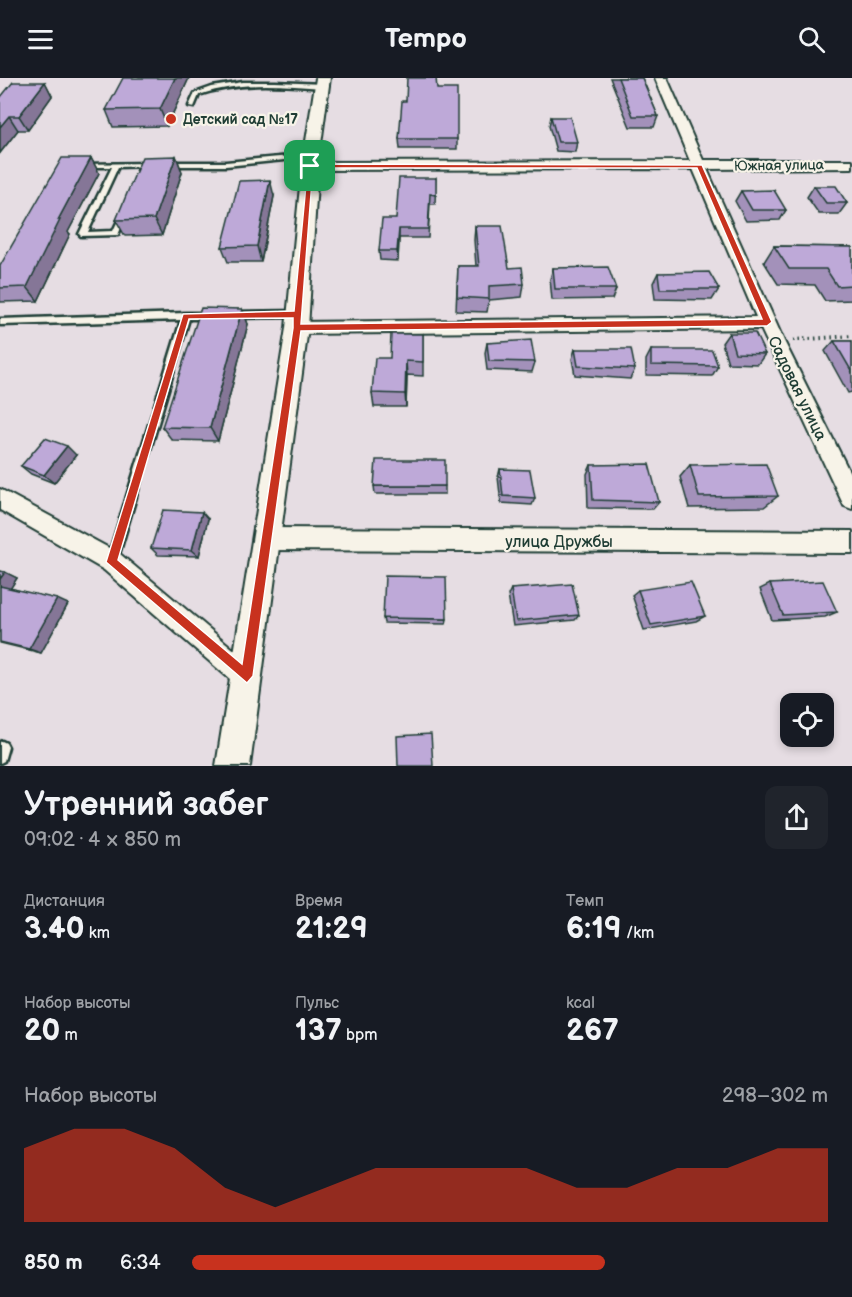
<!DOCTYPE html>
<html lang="ru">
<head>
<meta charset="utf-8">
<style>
	:root { --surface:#171b24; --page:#20242c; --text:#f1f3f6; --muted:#9ea1a6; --accent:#c8321e }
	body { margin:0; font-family:"Balsamiq Sans",sans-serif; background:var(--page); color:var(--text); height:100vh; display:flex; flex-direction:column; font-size:22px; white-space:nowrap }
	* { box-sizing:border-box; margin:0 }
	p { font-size:20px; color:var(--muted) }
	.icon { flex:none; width:33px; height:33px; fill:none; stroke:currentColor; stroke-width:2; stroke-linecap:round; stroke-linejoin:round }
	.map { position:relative; height:688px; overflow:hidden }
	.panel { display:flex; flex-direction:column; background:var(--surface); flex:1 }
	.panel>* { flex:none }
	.controls { position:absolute; left:780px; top:615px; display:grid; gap:12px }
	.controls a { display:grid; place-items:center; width:54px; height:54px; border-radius:12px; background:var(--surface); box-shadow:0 3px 9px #0003; font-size:30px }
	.pin { position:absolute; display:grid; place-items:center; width:51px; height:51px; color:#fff; margin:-26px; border-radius:12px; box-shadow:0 3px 9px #0006 }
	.round { display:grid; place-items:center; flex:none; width:63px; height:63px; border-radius:12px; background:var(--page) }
	.headline { display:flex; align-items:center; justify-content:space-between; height:102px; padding:0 24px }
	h1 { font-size:33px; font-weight:700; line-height:45px }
	.metrics { display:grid; grid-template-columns:repeat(3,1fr); gap:9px; height:102px; padding:6px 24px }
	.metrics div { display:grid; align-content:center }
	.metrics b { font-size:30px; font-weight:700 }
	.metrics small { font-size:16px; font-weight:400 }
	.metrics p { font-size:16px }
	.chart { height:168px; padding:12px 24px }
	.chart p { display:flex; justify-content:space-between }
	.chart svg { width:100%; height:108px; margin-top:6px; fill:var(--accent); opacity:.7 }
	ul { padding:0 24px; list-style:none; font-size:20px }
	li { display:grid; grid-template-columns:96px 72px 1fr; align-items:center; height:45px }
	li i { height:15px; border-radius:8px; background:var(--accent) }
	header { display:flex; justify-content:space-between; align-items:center; height:78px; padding:0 24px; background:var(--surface); font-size:27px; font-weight:700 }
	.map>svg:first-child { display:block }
</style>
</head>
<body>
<header><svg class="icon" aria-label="menu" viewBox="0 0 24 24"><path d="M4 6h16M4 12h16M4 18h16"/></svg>Tempo<svg class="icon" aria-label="search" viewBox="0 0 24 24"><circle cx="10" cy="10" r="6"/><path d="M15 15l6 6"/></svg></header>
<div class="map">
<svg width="852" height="688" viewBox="0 0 852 688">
	<rect width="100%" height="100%" fill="#e6dde3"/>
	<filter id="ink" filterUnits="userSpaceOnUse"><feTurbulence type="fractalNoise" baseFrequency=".0167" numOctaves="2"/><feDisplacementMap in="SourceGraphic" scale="12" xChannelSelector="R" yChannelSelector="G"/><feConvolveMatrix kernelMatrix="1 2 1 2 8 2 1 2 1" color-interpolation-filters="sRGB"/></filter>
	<g filter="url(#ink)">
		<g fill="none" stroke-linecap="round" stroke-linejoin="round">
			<g stroke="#1f3d34" stroke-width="5">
				<path id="service" d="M243,4H275L323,6L326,8L323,10C281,7 240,3 199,17L194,29L189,28L195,15L212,9Z
					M312,76L315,78L314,79L226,88H167L164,86L167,84H226Z
					M151,85L153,86V88L118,89L88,154L113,153L121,136H125L126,138L118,157L81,158L79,156L112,89H83L81,88V86Z
					M298,233L302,236L298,239L234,240L230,237L234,234Z
					M186,235H209L213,238L209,241H189L117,483L116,487L112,488L108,487L107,483L181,242L0,247V241Z
					M2,663L6,665L8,669L4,683L0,685V664Z"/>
			</g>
			<g stroke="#1f3d34" stroke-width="4">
				<path id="minor" d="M655,0H667L703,82H852V90L707,91L784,263L852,399V431L844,428L761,251L297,256L291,255L288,250L291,245L297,244L756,239L693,91L310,92L303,88L310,84L690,83Z
					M0,411L120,476L256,590L260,599L256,608L247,612L238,608L104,492L0,432Z
					M265,450L852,453V475L265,472L257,468L254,461L257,454Z"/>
			</g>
			<g stroke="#1f3d34" stroke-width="4">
				<path id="tertiary" d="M316,0H330L318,88L308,250L250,688H216L286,250L302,88Z"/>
			</g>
			<path stroke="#1f3d34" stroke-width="4" stroke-dasharray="1.5 4" stroke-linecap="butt" d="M793,262L852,258"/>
			<use href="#service" fill="#f7f3e8" fill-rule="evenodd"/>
			<use href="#minor" fill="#f7f3e8" fill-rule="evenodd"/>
			<use href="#tertiary" fill="#f7f3e8" fill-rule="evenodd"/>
		</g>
		<path fill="#a391ba" stroke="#1f3d34" stroke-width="1.5" d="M189,0L167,48L113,49L106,32Z
			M610,0H642L658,38L654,49H630Z
			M45,4L52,18L28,52H18L0,75V20Z
			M437,11L457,61V71H400L399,61L406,23Z
			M551,39L577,64L575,74L556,73L549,48Z
			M176,78L182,94L162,157L125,158L116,142Z
			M91,80L99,95L68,154L70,156L38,223L0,224V188Z
			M436,100L435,126H430L428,160H399L398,183L380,182L379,173L396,141Z
			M814,108L847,125L839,136H819L807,119Z
			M741,113L786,132L780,142L746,143L735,123Z
			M274,118L261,184H228L222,169Z
			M475,148L509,190L524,206L522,219L489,222L487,234L456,233L458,188H476L474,162Z
			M774,168L852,169V222L825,223L815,207L778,206L764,184Z
			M553,190L616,211L612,221L552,222L550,201Z
			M658,195L719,211L712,222L655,221L653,205Z
			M242,231L248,246L218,363L172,362L162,349Z
			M729,255L765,276L758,286L728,285L722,265Z
			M423,256V298L407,297L406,329H374L372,315L390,280Z
			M834,263H852V314L848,315L825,273Z
			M487,265L535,284L532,294L487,292L485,275Z
			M575,271L635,291L630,301L575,297L572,281Z
			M651,272L718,288L712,298L646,297V282Z
			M76,377L54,405L31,396L21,388Z
			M591,387L659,424L653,431L588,430L587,396Z
			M690,387L778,418L764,429L689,430L680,399Z
			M500,391L535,420L532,427L501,425L498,399Z
			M374,408H445V416H375Z
			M208,441L199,478L158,477L151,470Z
			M0,493L17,500L10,510L68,526L41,575L0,565Z
			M770,506L837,534L825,539L772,542L760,511Z
			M511,511L579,537L575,542L513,548L508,517Z
			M638,512L705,538L696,543L644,552L632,517Z
			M383,540L447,541L446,546L384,545Z"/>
		<path fill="#857697" stroke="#1f3d34" stroke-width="1.5" d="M175,0H189L167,48L160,31Z
			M45,4L52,18L28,52L19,38Z
			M9,38L18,52L0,75V49Z
			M176,78L182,94L162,157L154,141Z
			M91,80L99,95L68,154L70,156L38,223L27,209L58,142Z
			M270,102L274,118L261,184L257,168Z
			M399,151V160L398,183L397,173Z
			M242,231L248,246L218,363L210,350Z
			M406,283L407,297L406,329L405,316Z
			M67,368L76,377L54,405L44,397Z
			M202,434L208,441L199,478L192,472Z
			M5,494L17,500L9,513L0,509V501Z
			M57,521L68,526L41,575L29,571Z"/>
		<path fill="#bea9d8" stroke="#1f3d34" stroke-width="1.5" d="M123,0H175L160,31L106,32Z
			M407,0H436L437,11H457V61H399L402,23H406Z
			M618,0H642L658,38H633Z
			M13,4H45L19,38H9L0,49V20Z
			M551,39H570L577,64H558Z
			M176,78L154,141L116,142L142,79Z
			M62,80H91L58,142H60L27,209L0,210V188Z
			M399,100H436V117L430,116L428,151H399L397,173H379L382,141H396Z
			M270,102L257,168L222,169L239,103Z
			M814,108H836L847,125H826Z
			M774,112L786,132H752L741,113Z
			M475,148H502L509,190L522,189L524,206L489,208V221L457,219L458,188H479Z
			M774,168L852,169V207L837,208L826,191H789Z
			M608,189L616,211H555L553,190Z
			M709,194L719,211H660L658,195Z
			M201,230L242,231L210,350L162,349Z
			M729,255H755L765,276L735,275Z
			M391,256H423V284L406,283L405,316L372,315L375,280H390Z
			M531,262L535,284L489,283L487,265Z
			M834,263H852V294Z
			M575,271H631L635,291L578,288Z
			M651,272H712L718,288L651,287Z
			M45,360L67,368L44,397L21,388Z
			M376,382H445V408H374Z
			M649,386L659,424L593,422L591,387Z
			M766,386L778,418L699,419L690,387Z
			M500,391L530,392L535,420L503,418Z
			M163,432L202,434L192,472L151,470Z
			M0,493L5,494L0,501Z
			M385,498L446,499L447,541L383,540Z
			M823,503L837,534L783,537L770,506Z
			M691,504L705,538L651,547L638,512Z
			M572,506L579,537L516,543L511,511Z
			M0,508L57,521L29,571L0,564Z
			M431,656L433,688H398L397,658Z"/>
	</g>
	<path fill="#c8321e" stroke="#fff" stroke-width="1.5" fill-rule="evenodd" d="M308,86L702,87L772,244L767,248L301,253L253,598L247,605L106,484L183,236L294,233ZM313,90H697L762,241L301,246ZM293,240V250L242,586L118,482L189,241Z"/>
	<circle fill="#c8321e" stroke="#f7f3e8" stroke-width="2" cx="171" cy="41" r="6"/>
	<g text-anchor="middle" stroke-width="4.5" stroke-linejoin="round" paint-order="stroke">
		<g font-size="14" font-weight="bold" fill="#1f3d34" stroke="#f7f3e8" text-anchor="start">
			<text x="183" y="46">Детский сад №17</text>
		</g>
		<g font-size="14" fill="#1f3d34" stroke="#f7f3e8">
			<text transform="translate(779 87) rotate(-1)" y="5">Южная улица</text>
		</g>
		<g font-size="16" fill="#1f3d34" stroke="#f7f3e8">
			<text transform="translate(798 310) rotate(64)" y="6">Садовая улица</text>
			<text x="559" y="469">улица Дружбы</text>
		</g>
	</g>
</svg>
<div class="controls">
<a><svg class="icon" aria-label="locate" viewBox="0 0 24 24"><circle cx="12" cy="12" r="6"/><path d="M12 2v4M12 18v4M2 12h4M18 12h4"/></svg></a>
</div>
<div class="pin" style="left:310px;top:88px;background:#1e9e55"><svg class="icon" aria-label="arrive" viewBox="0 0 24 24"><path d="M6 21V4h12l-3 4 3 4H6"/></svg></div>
</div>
<section class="panel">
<div class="headline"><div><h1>Утренний забег</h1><p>09:02 · 4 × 850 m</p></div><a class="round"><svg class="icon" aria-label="share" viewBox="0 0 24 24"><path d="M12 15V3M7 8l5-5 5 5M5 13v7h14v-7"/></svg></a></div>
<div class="metrics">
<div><p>Дистанция</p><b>3.40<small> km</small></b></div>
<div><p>Время</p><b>21:29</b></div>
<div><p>Темп</p><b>6:19<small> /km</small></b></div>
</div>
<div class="metrics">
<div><p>Набор высоты</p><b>20<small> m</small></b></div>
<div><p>Пульс</p><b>137<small> bpm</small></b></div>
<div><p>kcal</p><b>267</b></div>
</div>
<div class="chart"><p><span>Набор высоты</span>298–302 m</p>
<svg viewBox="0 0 160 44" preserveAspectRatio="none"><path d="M0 44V14L10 6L20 6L30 14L40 30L50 38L60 30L70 22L80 22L90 22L100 22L110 30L120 30L130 22L140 22L150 14L160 14V44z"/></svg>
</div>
<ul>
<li><b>850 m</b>6:34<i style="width:65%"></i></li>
</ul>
</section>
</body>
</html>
